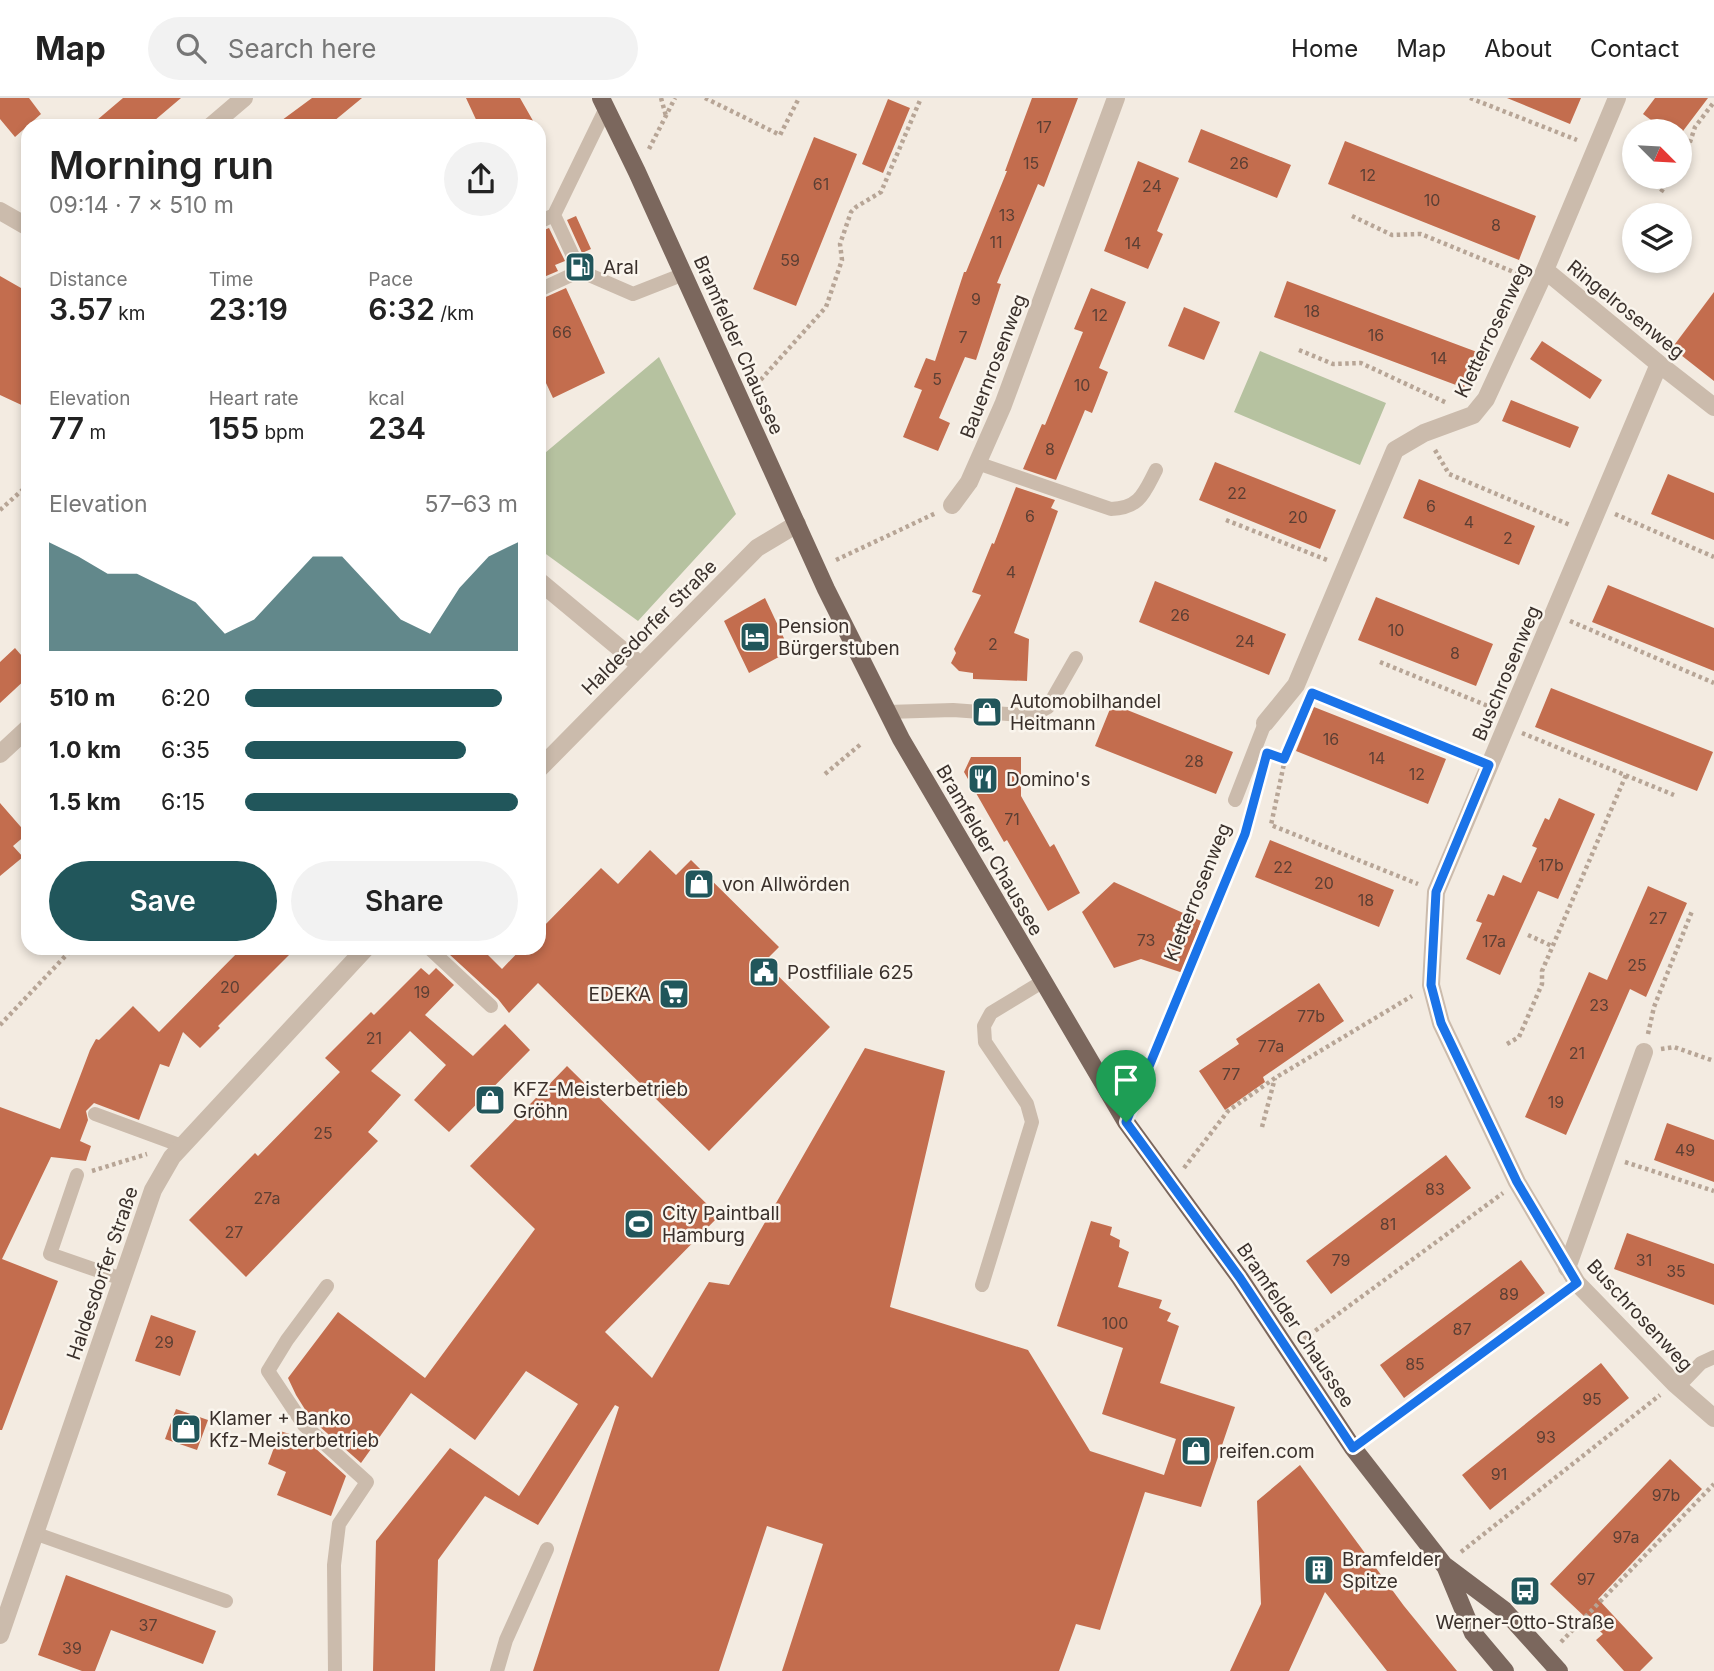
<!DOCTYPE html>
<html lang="en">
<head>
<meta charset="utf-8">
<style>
	:root { --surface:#fff; --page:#f2f2f2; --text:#222; --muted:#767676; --line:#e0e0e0; --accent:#21565b }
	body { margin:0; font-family:Inter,sans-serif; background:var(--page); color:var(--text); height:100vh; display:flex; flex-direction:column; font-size:26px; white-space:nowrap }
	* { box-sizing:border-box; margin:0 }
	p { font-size:23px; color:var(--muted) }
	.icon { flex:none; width:38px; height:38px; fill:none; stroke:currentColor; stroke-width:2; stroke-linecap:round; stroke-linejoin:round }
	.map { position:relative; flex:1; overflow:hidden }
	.side { position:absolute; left:21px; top:21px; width:525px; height:836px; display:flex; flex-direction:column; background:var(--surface); border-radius:21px; box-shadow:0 4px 10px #0003 }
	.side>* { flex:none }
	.needle { width:46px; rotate:114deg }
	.buttons { position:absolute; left:1622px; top:21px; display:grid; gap:14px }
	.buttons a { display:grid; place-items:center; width:70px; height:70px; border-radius:50%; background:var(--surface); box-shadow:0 4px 10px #0003; font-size:35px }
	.pin { position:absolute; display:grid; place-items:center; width:60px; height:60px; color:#fff; margin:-72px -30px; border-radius:50% 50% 50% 0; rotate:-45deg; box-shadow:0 0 7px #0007 }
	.pin .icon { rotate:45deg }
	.round { display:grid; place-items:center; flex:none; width:74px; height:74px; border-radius:37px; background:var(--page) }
	.summary { display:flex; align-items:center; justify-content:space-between; height:119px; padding:0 28px }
	h1 { font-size:38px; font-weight:600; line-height:52px }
	.metrics { display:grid; grid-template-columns:repeat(3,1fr); gap:10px; height:119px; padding:7px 28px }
	.metrics div { display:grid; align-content:center }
	.metrics b { font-size:30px; font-weight:600 }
	.metrics small { font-size:19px; font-weight:400 }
	.metrics p { font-size:19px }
	.chart { height:196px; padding:14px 28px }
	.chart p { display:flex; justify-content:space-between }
	.chart svg { width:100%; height:126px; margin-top:7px; fill:var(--accent); opacity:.7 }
	.button { display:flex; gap:14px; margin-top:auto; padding:14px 28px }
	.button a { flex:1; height:80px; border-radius:42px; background:var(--accent); color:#fff; font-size:28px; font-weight:600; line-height:80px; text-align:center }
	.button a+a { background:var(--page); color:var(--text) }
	ul { padding:0 28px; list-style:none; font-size:23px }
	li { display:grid; grid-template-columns:112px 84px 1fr; align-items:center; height:52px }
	li i { height:18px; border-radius:9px; background:var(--accent) }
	header { display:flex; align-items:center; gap:42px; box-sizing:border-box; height:98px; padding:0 35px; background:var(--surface); border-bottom:2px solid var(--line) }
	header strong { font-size:33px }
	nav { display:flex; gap:38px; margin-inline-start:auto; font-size:24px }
	.search { width:490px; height:63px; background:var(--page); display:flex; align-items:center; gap:18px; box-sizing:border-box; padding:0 24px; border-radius:38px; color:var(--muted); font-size:26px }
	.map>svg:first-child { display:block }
</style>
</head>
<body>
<header>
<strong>Map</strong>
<div class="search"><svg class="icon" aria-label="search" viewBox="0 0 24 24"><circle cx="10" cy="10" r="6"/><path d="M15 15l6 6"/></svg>Search here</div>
<nav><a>Home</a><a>Map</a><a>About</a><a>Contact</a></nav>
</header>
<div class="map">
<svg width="1714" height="1573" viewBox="0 0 1714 1573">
	<rect width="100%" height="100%" fill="#f3ebe1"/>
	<path fill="#b6c2a0" d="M1260,253L1386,305L1360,367L1234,314Z
		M659,259L736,416L638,523L539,451V360Z"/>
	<path fill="#c36d4e" d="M0,0H29L41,16L15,39L0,21Z
		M123,0H181L148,28H90Z
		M312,0H362L328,28H274Z
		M466,0H520L536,28H479Z
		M1032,0H1078L1044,89L1038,86L997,185L1001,186L976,262L965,259L939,320L950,325L938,353L903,339L922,292L914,289L926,260L935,263L964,174H966L1007,73H1005Z
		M1507,0H1581L1570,26Z
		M1655,0H1708L1683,33H1642L1651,22L1643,16Z
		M888,1L910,10L883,75L862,66Z
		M1201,31L1291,67L1277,100L1188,64Z
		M814,39L857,56L796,208L753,191Z
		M1345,43L1536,118L1519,162L1328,86Z
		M1138,63L1179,80L1157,133L1163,136L1148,171L1104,153Z
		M576,118L591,151L582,155L567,122Z
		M549,130L565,163L555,167L558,173L539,181V134Z
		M0,178L28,194V310L0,297Z
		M1287,183L1477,254L1464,290L1274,219Z
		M566,190L605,275L553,300L539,270V202Z
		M1091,190L1126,204L1099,270L1108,274L1092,315L1085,312L1056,382L1023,371L1042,326L1045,327L1083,234L1074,231Z
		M1714,194V283L1672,250Z
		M1184,209L1220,224L1204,262L1168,248Z
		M1542,243L1602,282L1590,301L1530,261Z
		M1511,302L1579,329L1570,350L1502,323Z
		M1215,364L1336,412L1320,451L1199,402Z
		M1668,376L1714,395V442L1651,416Z
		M1419,381L1535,428L1519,467L1403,420Z
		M1016,389L1055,402L1051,410L1058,413L1014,535L1029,541L1027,583L973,581V575L959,573L951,565L956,555L954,551L981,497L972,494L992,445L994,446Z
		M1155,483L1286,536L1269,577L1139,524Z
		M1608,487L1714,530V573L1592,524Z
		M1376,499L1493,546L1476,588L1358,542Z
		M765,500L790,553L749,575L724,523Z
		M15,550L28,565V579L0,605V564Z
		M1551,590L1713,654L1697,693L1535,629Z
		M1112,606L1233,654L1216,696L1095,648Z
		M1314,609L1446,661L1428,706L1296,653Z
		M971,659H1021V698L1050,749L1054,746L1080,795L1048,813L1007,742L1004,744L964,674Z
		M1559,700L1595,716L1558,801L1538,793L1500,877L1466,861L1482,825L1476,823L1488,796L1494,798L1503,777L1521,785L1537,750L1532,748L1545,720L1549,722Z
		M0,705L27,736L13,748L23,759L0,778Z
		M1270,742L1394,792L1379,829L1255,779Z
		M650,752L676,777L691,762L779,849L764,864L830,929L709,1053L538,885L509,915L498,901L449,856L455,850H481L502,871L522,850H539V833L601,770L618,786Z
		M1114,784L1201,823L1183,875L1141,861L1114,870L1082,814Z
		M1648,788L1687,805L1646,899L1630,891L1566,1037L1525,1019L1589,874L1607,882Z
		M242,850H296L218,928L220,930L200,950L183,934L169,969L160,966L139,1022L94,1005L86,1013L88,1022L80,1043L91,1048L86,1063L51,1059L2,1161L58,1183L2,1332H0V1009L60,1031L90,952L96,941L99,942L133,908L159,934Z
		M421,870L429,877L436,870L454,887L425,917L473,958L505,926L530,952L449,1034L414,1002L446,967L410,933L371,973L401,997L368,1034L378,1043L246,1179L189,1122L255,1055L258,1058L340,974L325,960L371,914L374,917Z
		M1319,885L1344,923L1263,979L1265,984L1225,1012L1199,973L1239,946L1236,941Z
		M865,950L945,973L890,1209L1028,1252L1090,1353L1164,1377L1176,1341L1102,1316L1123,1250L1057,1228L1091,1123L1112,1129L1110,1137L1120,1142L1119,1149L1129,1154L1118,1189L1162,1202L1159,1210L1171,1215L1167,1223L1179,1228L1160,1285L1235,1309L1201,1409L1145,1394L1100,1532L1076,1526L1059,1573H782L823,1446L767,1428L719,1573H533L619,1309L615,1307L538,1427L485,1398L438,1462L435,1573H373L376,1443L450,1350L519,1398L578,1306L526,1273L475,1342L411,1295L361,1365L311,1321L296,1297L288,1280L338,1214L425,1280L535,1131L470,1068L567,968L719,1118L605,1234L652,1280L709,1184L729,1187Z
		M1667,1025L1714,1042V1084L1654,1062Z
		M1446,1057L1471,1090L1331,1196L1306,1163Z
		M1627,1135L1714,1166V1207L1614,1171Z
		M1521,1162L1545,1195L1404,1300L1380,1267Z
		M151,1217L196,1233L180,1278L135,1263Z
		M1601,1265L1629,1300L1490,1412L1462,1377Z
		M176,1311L208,1322L197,1352L165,1341Z
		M280,1333L305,1341L346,1378L331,1418L277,1397L286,1374L268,1366Z
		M1670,1361L1702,1391L1598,1501L1653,1560L1640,1573H1624L1596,1542L1603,1536L1550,1486Z
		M1300,1367L1404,1508L1457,1573H1387L1325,1494L1289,1573H1230L1261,1506L1257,1403Z
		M66,1477L216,1533L203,1566L111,1532L95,1573H82L38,1557Z"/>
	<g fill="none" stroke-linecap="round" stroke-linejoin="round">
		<path stroke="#b7a596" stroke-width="4.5" stroke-dasharray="3.5 3.5" stroke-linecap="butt" d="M661,0L666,18
			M705,0L780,37L799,0
			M1470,0L1577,42
			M649,51L675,0
			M1680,63L1688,50L1695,29L1714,4
			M1661,94L1671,79
			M1352,118L1392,137L1421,136L1521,177
			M1299,252L1333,266L1361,265L1447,305
			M756,287L826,209L842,162L840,146L851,114L856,109L881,94L921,0
			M1435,352L1449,376L1570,427
			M0,412L28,387
			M1615,416L1714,459
			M1226,422L1327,462
			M836,462L936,415
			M1570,523L1714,585
			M1380,564L1493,610
			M1315,596L1472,660
			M1522,635L1674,697
			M1271,657L1285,661L1271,727L1418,786
			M1285,661L1304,613
			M825,676L861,646
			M1528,837L1552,848
			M0,927L73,850
			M1648,936L1654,909L1692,813
			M1507,946L1519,939L1542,886V873L1626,677
			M1661,951L1674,949L1714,963
			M1135,1002L1245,736L1251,715
			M1262,1029L1275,980
			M1625,1064L1714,1093
			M1184,1070L1228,1013L1275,980L1412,898
			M92,1073L147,1056
			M1304,1241L1503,1095
			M1370,1338L1562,1196
			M1461,1454L1660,1297
			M1561,1544L1714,1386"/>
		<path stroke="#cbbbac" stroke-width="14" d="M554,117L580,173L633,196L684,176
			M539,124L554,117L606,10
			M539,192L580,173
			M977,365L1111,411C1140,410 1144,395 1156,372
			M887,614L953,612L1022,617L1037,615L1048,609L1076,560
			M1235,702L1265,625
			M429,850L491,908
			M95,1016L182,1048
			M77,1077L50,1156L122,1181
			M982,1187L1032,1024L1027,1006L985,944L984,928L991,915L1042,884
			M327,1188L287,1242L268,1273L304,1327L367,1384L339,1426L334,1467L335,1573
			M1678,1289L1701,1265L1714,1259
			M34,1435L226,1503
			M497,1573L506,1542L547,1451"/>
		<path stroke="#cbbbac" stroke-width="18" d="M211,28L244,0
			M0,113L28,129
			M1545,172L1659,266L1714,309
			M1659,266L1436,794L1431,887L1441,925L1517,1084L1577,1185L1675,1286L1714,1320
			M952,407L969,384L1003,307L1116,0
			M539,483L640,567
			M1265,625L1296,587L1395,352L1424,335L1473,317L1486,301L1540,184L1617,0
			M0,656L28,630
			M1567,1170L1644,954"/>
		<path stroke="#cbbbac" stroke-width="18" d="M539,671L757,450L797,426
			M0,1537L153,1092L172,1059L366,850"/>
		<path stroke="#7b675d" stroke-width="18" d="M601,0L637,74L826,491L901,641L1126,1024L1240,1180L1353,1350L1444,1467L1504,1512L1559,1573
			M1446,1470L1473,1535L1505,1573"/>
	</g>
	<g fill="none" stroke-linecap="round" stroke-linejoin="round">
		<g stroke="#fff" stroke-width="14">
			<path id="route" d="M1312,595L1489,667L1436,794L1431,887L1441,925L1517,1084L1577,1185L1353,1350L1240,1180L1126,1024L1245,736L1267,655L1284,661Z"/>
		</g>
		<use href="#route" stroke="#1a73e8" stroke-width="9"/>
	</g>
	<defs>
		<g id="fuel-square" transform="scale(1.575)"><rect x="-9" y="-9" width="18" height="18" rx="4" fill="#21565b" stroke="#faf5ed"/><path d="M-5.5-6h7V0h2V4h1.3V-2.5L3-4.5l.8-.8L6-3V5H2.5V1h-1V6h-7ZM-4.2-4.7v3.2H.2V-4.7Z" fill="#fff"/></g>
		<g id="hotel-square" transform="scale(1.575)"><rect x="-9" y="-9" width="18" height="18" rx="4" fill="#21565b" stroke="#faf5ed"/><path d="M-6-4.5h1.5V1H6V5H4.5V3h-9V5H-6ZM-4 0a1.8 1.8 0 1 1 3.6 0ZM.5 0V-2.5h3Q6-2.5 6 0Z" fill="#fff"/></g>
		<g id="shop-square" transform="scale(1.575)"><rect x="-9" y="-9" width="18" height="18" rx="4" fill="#21565b" stroke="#faf5ed"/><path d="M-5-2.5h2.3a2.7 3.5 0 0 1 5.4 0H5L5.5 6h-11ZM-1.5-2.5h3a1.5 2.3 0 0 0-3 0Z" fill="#fff"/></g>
		<g id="restaurant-square" transform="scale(1.575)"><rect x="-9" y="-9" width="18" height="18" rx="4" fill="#21565b" stroke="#faf5ed"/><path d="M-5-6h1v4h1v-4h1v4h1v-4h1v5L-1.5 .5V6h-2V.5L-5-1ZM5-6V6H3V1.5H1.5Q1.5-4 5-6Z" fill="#fff"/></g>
		<g id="civic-square" transform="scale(1.575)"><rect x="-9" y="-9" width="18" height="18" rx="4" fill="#21565b" stroke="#faf5ed"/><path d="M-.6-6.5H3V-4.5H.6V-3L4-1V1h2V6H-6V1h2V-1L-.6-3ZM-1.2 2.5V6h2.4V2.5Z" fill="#fff"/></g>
		<g id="supermarket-square" transform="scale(1.575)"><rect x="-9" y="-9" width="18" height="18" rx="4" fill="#21565b" stroke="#faf5ed"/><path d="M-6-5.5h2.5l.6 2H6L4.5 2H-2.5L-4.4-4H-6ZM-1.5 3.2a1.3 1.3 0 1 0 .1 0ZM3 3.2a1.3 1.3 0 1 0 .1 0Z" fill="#fff"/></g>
		<g id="stadium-square" transform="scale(1.575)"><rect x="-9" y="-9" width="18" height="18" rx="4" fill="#21565b" stroke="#faf5ed"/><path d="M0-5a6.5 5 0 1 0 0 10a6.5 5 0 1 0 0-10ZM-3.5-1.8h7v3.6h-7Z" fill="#fff"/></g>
		<g id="building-square" transform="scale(1.575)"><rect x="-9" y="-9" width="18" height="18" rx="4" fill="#21565b" stroke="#faf5ed"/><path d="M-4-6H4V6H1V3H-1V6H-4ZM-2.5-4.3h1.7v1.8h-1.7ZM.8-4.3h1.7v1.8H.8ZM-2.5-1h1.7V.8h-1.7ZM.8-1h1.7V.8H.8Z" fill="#fff"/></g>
		<g id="bus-square" transform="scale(1.575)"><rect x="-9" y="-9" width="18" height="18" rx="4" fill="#21565b" stroke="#faf5ed"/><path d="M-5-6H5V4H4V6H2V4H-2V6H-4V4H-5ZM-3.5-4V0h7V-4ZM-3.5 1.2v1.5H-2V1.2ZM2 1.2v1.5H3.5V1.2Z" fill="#fff"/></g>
	</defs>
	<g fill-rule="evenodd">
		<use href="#fuel-square" x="580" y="169"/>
		<use href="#hotel-square" x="755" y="539"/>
		<use href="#shop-square" x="987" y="614"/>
		<use href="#restaurant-square" x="983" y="681"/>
		<use href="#shop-square" x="699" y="786"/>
		<use href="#civic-square" x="764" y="874"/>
		<use href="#supermarket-square" x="674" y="896"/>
		<use href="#shop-square" x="490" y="1002"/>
		<use href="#stadium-square" x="639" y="1126"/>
		<use href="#shop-square" x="186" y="1331"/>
		<use href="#shop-square" x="1196" y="1353"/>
		<use href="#building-square" x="1319" y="1472"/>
		<use href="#bus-square" x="1525" y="1493"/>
	</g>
	<g text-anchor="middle" stroke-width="5" stroke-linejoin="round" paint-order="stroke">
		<g font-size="16" fill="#5c3f34">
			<text x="1044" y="35">17</text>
			<text x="1031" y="71">15</text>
			<text x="1239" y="71">26</text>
			<text x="1368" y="83">12</text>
			<text x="821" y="92">61</text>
			<text x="1152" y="94">24</text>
			<text x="1432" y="108">10</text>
			<text x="1007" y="123">13</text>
			<text x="1496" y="133">8</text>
			<text x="996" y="150">11</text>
			<text x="1133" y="151">14</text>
			<text x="790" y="168">59</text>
			<text x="976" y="207">9</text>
			<text x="1312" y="219">18</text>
			<text x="1100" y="223">12</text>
			<text x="562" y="240">66</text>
			<text x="1376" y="243">16</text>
			<text x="963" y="245">7</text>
			<text x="1439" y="266">14</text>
			<text x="937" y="287">5</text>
			<text x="1082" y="293">10</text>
			<text x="1050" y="357">8</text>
			<text x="1237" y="401">22</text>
			<text x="1431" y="414">6</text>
			<text x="1030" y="424">6</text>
			<text x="1298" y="425">20</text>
			<text x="1469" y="430">4</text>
			<text x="1508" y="446">2</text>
			<text x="1011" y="480">4</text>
			<text x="1180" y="523">26</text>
			<text x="1396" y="538">10</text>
			<text x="1245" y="549">24</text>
			<text x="993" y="552">2</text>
			<text x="1455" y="561">8</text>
			<text x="1331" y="647">16</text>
			<text x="1377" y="666">14</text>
			<text x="1194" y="669">28</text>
			<text x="1417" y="682">12</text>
			<text x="1012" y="727">71</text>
			<text x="1551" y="773">17b</text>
			<text x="1283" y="775">22</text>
			<text x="1324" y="791">20</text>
			<text x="1366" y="808">18</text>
			<text x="1658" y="826">27</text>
			<text x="1146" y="848">73</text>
			<text x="1494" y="849">17a</text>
			<text x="1637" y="873">25</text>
			<text x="230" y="895">20</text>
			<text x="422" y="900">19</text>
			<text x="1599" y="913">23</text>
			<text x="1311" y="924">77b</text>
			<text x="374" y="946">21</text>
			<text x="1271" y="954">77a</text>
			<text x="1577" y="961">21</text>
			<text x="1231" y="982">77</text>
			<text x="1556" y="1010">19</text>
			<text x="323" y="1041">25</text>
			<text x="1685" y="1058">49</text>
			<text x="1435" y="1097">83</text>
			<text x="267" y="1106">27a</text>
			<text x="1388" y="1132">81</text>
			<text x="234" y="1140">27</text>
			<text x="1341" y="1168">79</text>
			<text x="1644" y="1168">31</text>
			<text x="1676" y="1179">35</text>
			<text x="1509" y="1202">89</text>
			<text x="1115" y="1231">100</text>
			<text x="1462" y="1237">87</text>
			<text x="164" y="1250">29</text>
			<text x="1415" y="1272">85</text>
			<text x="1592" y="1307">95</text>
			<text x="1546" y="1345">93</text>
			<text x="1499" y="1382">91</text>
			<text x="1666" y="1403">97b</text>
			<text x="1626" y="1445">97a</text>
			<text x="1586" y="1487">97</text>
			<text x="148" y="1533">37</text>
			<text x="72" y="1556">39</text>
		</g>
		<g font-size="19" fill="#3a302b" stroke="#faf5ed" text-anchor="start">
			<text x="603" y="176">Aral</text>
			<text x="778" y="535">Pension<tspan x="778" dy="22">Bürgerstuben</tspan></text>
			<text x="1010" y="610">Automobilhandel<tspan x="1010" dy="22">Heitmann</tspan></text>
			<text x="1006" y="688">Domino's</text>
			<text x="722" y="793">von Allwörden</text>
			<text x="787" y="881">Postfiliale 625</text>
			<text x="651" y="903" text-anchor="end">EDEKA</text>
			<text x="513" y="998">KFZ-Meisterbetrieb<tspan x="513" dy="22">Gröhn</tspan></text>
			<text x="662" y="1122">City Paintball<tspan x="662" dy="22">Hamburg</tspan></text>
			<text x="209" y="1327">Klamer + Banko<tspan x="209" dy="22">Kfz-Meisterbetrieb</tspan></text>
			<text x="1219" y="1360">reifen.com</text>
			<text x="1342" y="1468">Bramfelder<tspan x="1342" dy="22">Spitze</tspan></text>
			<text x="1525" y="1531" text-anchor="middle">Werner-Otto-Straße</text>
		</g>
		<g font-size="19" fill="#3a302b" stroke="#faf5ed">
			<text transform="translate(1626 211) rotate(39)" y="7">Ringelrosenweg</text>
			<text transform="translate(1492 232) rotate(-64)" y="7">Kletterrosenweg</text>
			<text transform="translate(739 247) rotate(66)" y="7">Bramfelder Chaussee</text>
			<text transform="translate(993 268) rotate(-69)" y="7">Bauernrosenweg</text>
			<text transform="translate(649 529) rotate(-45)" y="7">Haldesdorfer Straße</text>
			<text transform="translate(1506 575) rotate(-67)" y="7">Buschrosenweg</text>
			<text transform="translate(990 752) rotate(60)" y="7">Bramfelder Chaussee</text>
			<text transform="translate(1197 794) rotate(-68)" y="7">Kletterrosenweg</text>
			<text transform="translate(102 1175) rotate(-71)" y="7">Haldesdorfer Straße</text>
			<text transform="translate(1640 1217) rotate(47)" y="7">Buschrosenweg</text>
			<text transform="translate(1296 1227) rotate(56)" y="7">Bramfelder Chaussee</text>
		</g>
	</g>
</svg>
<div class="buttons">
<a><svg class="needle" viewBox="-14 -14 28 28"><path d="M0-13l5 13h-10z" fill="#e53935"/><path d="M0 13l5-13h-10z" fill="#767676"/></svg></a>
<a><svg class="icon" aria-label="layers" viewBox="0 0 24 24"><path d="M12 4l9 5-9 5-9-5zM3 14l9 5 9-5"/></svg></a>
</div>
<div class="pin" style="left:1126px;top:1024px;background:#1e9e55"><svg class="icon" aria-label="arrive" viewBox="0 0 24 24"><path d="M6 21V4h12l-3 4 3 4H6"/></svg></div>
<section class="side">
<div class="summary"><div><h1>Morning run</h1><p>09:14 · 7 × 510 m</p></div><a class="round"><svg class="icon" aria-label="share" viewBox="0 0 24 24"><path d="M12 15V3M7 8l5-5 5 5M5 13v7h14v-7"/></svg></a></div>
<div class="metrics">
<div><p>Distance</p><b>3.57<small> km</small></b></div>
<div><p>Time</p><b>23:19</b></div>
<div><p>Pace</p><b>6:32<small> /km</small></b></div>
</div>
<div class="metrics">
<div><p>Elevation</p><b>77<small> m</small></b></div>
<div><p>Heart rate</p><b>155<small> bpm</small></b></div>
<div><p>kcal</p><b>234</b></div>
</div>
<div class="chart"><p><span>Elevation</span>57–63 m</p>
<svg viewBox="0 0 160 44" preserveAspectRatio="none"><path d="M0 44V6L10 11L20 17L30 17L40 22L50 27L60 38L70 33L80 22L90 11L100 11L110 22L120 33L130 38L140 22L150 11L160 6V44z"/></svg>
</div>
<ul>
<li><b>510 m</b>6:20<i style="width:94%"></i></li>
<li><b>1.0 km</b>6:35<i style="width:81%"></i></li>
<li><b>1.5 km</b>6:15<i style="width:100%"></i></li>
</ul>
<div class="button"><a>Save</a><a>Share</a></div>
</section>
</div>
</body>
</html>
